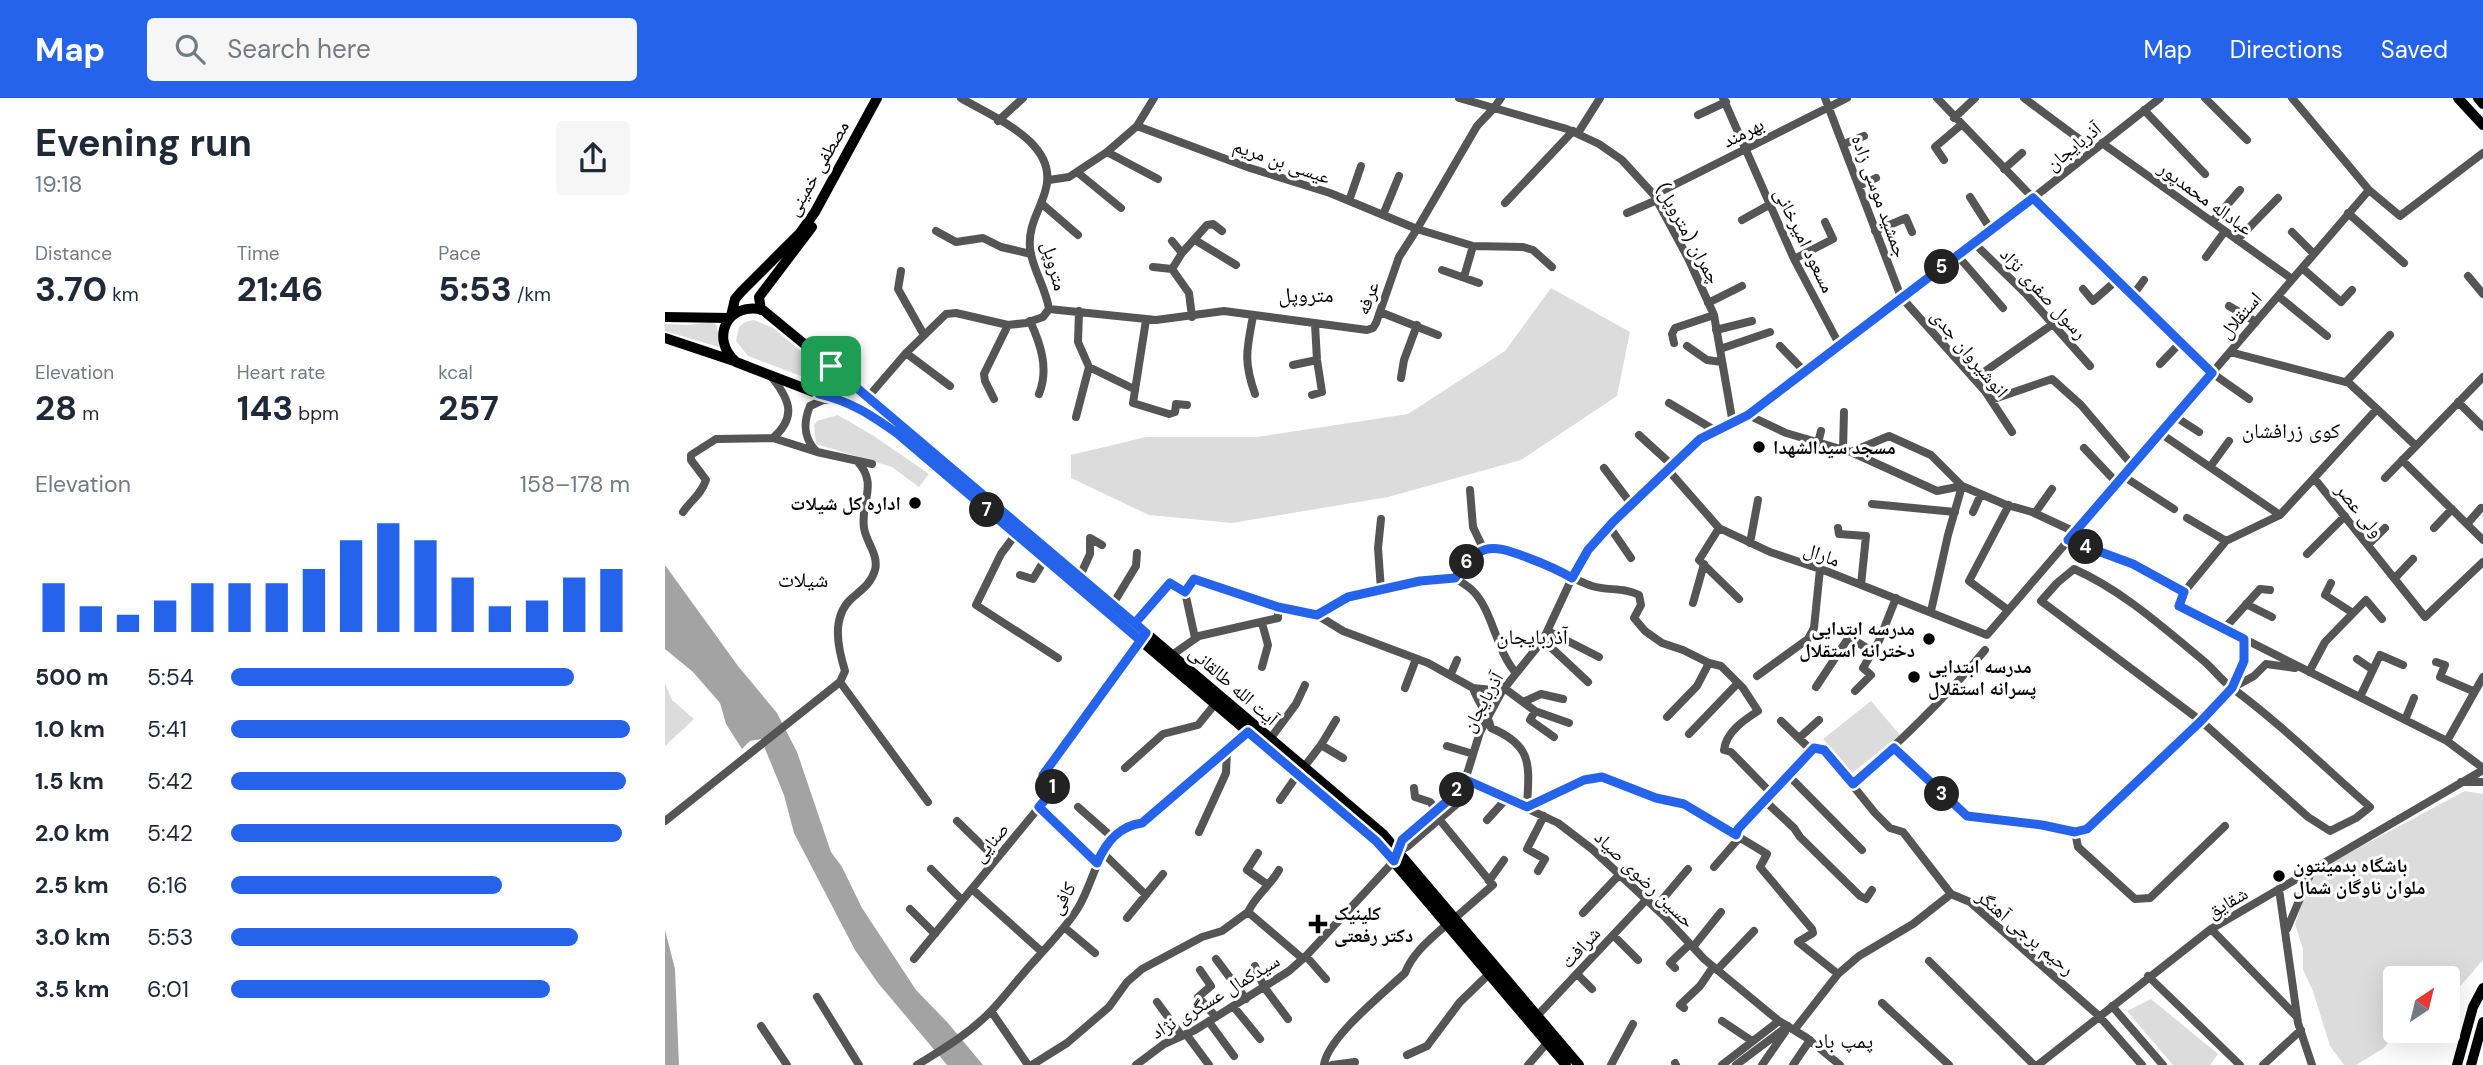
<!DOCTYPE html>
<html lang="en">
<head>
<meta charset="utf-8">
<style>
	:root { --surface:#fff; --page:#f6f6f7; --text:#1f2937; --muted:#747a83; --accent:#2563eb }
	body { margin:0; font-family:"DM Sans","Noto Naskh Arabic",sans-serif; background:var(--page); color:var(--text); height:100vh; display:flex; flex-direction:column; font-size:26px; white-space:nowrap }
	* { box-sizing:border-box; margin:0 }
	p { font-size:23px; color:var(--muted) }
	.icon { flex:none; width:38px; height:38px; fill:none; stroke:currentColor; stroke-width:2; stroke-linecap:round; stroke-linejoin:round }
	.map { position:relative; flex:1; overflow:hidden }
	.drawer { display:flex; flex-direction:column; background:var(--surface); width:665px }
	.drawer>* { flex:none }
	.needle { width:46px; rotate:35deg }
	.fabs { position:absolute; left:1718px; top:868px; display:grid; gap:14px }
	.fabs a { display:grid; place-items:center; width:77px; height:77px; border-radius:7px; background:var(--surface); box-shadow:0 7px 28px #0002; font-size:35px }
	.pin { position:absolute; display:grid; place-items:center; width:60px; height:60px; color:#fff; margin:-30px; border-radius:14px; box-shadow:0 4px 10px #0006 }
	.km { position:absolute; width:35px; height:35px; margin:-18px; border-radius:50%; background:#222; color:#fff; font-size:19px; line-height:35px; text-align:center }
	.round { display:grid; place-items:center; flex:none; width:74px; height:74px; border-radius:7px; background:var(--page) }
	.headline { display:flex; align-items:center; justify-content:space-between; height:119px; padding:0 35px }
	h1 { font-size:38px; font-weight:700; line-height:52px }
	.figures { display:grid; grid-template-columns:repeat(3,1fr); gap:10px; height:119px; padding:7px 35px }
	.figures div { display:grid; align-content:center }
	.figures b { font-size:35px; font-weight:700 }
	.figures small { font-size:19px; font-weight:400 }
	.figures p { font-size:19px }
	.chart { height:196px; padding:14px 35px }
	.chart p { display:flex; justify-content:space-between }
	.chart svg { width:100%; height:126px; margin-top:7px; stroke:var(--accent); stroke-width:6 }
	ul { padding:0 35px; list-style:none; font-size:23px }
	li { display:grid; grid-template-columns:112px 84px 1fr; align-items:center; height:52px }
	li i { height:18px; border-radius:9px; background:var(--accent) }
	header { display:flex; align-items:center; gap:42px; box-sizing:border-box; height:98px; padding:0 35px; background:var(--accent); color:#fff }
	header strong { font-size:33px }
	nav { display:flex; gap:38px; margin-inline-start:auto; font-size:24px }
	.search { width:490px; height:63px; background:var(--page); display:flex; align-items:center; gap:18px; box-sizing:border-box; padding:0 24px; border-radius:7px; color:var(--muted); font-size:26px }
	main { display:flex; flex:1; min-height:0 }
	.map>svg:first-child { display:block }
</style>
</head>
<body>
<header>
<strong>Map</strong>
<div class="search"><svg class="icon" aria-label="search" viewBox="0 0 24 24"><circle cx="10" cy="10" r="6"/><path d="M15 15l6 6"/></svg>Search here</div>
<nav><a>Map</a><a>Directions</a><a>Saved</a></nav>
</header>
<main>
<section class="drawer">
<div class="headline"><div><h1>Evening run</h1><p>19:18</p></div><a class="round"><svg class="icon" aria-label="share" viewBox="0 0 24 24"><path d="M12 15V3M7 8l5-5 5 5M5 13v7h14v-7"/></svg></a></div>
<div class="figures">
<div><p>Distance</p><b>3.70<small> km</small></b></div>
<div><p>Time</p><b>21:46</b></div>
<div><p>Pace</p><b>5:53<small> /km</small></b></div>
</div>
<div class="figures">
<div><p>Elevation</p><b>28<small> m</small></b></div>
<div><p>Heart rate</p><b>143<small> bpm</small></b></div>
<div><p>kcal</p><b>257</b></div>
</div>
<div class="chart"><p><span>Elevation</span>158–178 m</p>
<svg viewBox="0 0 160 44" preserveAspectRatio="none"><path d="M5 44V27M15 44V35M25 44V38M35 44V33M45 44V27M55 44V27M65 44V27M75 44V22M85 44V12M95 44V6M105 44V12M115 44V25M125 44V35M135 44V33M145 44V25M155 44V22"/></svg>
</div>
<ul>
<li><b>500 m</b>5:54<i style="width:86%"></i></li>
<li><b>1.0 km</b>5:41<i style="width:100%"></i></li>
<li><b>1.5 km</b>5:42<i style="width:99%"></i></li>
<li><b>2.0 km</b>5:42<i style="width:98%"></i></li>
<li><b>2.5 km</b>6:16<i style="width:68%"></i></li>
<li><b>3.0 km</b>5:53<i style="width:87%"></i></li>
<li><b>3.5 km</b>6:01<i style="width:80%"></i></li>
</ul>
</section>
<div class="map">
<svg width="1818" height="967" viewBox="0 0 1818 967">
	<rect width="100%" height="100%" fill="#fff"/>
	<path fill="#dcdcdc" d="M886,190L965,234L952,298L856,362L723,399L567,425L484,417L406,380V357L481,339H592L743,316L840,253Z
		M89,222L108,230L158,271L160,276L158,282L152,284L83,258L71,243L74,229L80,224Z
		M44,224L51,226L57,250L0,233V226L23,227Z
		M173,317L209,338L264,376L254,389L227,369L151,346L149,327L152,323Z
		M0,585L7,602L29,621L0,648Z
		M1206,603L1235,637L1187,675L1158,641Z
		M1800,693L1818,696V862L1783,902V880H1731L1732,933L1719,950L1691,967H1679L1665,948L1648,893L1638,872V851L1630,826L1648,774Z
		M1486,901L1553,956L1545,967H1508L1462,913Z"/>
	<path fill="#a3a3a3" d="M0,467L73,568L112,615L132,654L166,754L177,769L197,810L251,892L283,925L318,967H282L213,885L190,852L129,735L119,697L96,641L85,643L77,651L61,626L55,605L28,574L0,551Z
		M0,832L10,871L14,967H0Z"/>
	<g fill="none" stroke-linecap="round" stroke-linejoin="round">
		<path stroke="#555" stroke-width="8" d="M794,0L829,10L836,0
			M1058,0L1129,161L1174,246
			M1160,0L1236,199L1320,293L1347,334
			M1272,0L1368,100L1547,275L1584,301
			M1359,0L1429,52
			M1540,0L1582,42
			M1627,0L1704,92L1735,118L1818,55
			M1479,12L1540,76
			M1033,17L1061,4
			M1289,20L1310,0
			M333,23L358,0
			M472,28L585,70L665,95L752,131L812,28L829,10L902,31L934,46L957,62L989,97L1023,160L1049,217L1068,326
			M913,35L935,0
			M1437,45L1627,181
			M1179,46L1199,38
			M442,54L493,81
			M1279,62L1270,49L1296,27
			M1339,71L1357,55
			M412,74L456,110
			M384,82L404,79L442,54L472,28L489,0
			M1194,88L1211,80
			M989,97L1182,0
			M1305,99L1326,132
			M684,103L696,68
			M376,105L413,137
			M840,105L908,33
			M962,115L992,102
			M1683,115L1739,165
			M718,117L734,78
			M1077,122L1104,107
			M1548,123L1575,92
			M271,133L291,144L318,140L336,149L366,156
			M1210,133L1241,120L1247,134
			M1627,134L1649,156
			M530,142L571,167
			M1572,142L1613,100
			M507,143L517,155
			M1309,145L1362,197L1425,268
			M1292,157L1338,210
			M1541,159L1560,133
			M1129,161L1168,141L1160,124
			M488,169L507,171
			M1637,170L1676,204L1687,192
			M777,172L814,185
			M236,173L233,191L259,237
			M1803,178L1818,196
			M799,179L808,148
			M1418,191L1428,203L1452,182
			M1468,197L1479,182
			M1613,198L1662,238
			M1043,205L1077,188
			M1564,208L1591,224
			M384,211L491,222L559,213L702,232L708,230L711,225L734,159L752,131L808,148L858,149L868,152L887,169
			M715,214L773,237
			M588,218C582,251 578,262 590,296
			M527,219L524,195L507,171L517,155L542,127L548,126L557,133
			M481,222L468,305L504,316L510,314L511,306L522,307
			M365,223C376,247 384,271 374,296
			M1051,232L1087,223
			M1009,245L1007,236L1010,230L1049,217
			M1022,248L1042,262L1057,264
			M1115,248L1139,273
			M1055,251L1105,234
			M1565,254L1684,285L1712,311
			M241,255L285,288
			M1495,266L1516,244
			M628,267L652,262
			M424,269L469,291
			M105,277C124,300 133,318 108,340
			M736,280L739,262L752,227
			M1309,281L1388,226
			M1681,284L1725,237
			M647,297L657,294L652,262L650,226
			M203,299L241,255L281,216L291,215L343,227L361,225L378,219L384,211C381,190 366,168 365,150C363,128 374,114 380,94C396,45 329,20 296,0
			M329,301L320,283L319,276L343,227
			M1326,302L1387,281L1416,307L1467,367
			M1793,304L1818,329
			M1004,305L1051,333
			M1083,317L1121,335L1186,354
			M1509,318L1534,334
			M411,319L424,269L413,244L414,213
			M1495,335L1615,417
			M974,337L1008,368
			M1153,345L1156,333
			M1751,348L1712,311L1649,380L1760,519L1818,464
			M1419,350L1452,385
			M1178,352L1179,314
			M152,354C138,340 138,325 145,308L158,302H168
			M1737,362L1818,442
			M192,363C214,386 195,404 199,430C201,444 214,457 210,472C206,486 196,492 186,501C166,520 173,550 180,573L175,584L263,704
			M1545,369L1564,343
			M939,370L967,407
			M1004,373L1054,430L1105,454L1161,473L1322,537L1704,92
			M1458,378L1509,411
			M1720,380L1818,279
			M1297,388L1272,393L1186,354L1224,338L1266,357L1297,388L1339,406L1367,414L1410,434
			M805,392L808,429L819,452
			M1207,406L1290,414
			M18,414C26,402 36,397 41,382L26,362V357L51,341L108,340L152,354L207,366
			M1308,414L1316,396
			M1370,415L1387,391
			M1522,420L1561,443
			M716,421L713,450L716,492
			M1802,426L1816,410
			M944,428L966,460
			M1054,430L1034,462L1074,501
			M1173,430L1174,436L1201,438L1196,487
			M1769,430L1787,411
			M351,436L336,456L311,507L393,560
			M1403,442L1468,466L1519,494L1514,508L1782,643L1818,670
			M1085,445L1093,402
			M1703,447L1720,430
			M1642,456L1680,418
			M355,477L368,481L380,461
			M415,478L425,456V440L437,447
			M790,480C796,484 803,488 808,493C828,513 831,553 851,575
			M1730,480L1748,461
			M1666,485L1660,497L1688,515
			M520,494L529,481L613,509L652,517L683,499L755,483L790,480C799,468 810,451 826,449C850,446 902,480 927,488C943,493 959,489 974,497L976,507L969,520L980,533L997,545L1018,552L1044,565L1056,568L1078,590L1093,613C1079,622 1061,634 1059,652L1066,654L1105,694
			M1519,494L1561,443L1615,417L1649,380
			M1028,505L1039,466
			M448,506L471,468L472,455
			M1581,506L1607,519
			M1343,512L1304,483L1344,407
			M1266,513L1283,437L1297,388
			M652,517L678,533L763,565L808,590
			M470,525L505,485L520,494L530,540
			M1559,531L1595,491L1605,492
			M883,533L934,559
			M1579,541V563L1567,590L1589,578L1601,566L1630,570
			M878,542L923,584
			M507,557L534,538L613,520V509
			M1692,561L1708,572
			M1771,564L1780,567L1775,579L1808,593
			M597,569L603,547L597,525
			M1644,574L1660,544L1701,502L1717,521
			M786,576L792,562
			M1092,578L1143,541L1149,530L1155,471
			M1151,589L1184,539L1208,554
			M740,590L751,561
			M808,590C813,605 823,615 826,630C869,648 864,668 862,709L919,682L937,679L991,700L1019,706L1102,756L1095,769L1147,831L1148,835L1133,844L1173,876
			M808,590L837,593
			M839,590L870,613L904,625
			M1190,593L1206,577L1198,570L1214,543L1231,500
			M1695,599L1715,557L1738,567
			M858,604L876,596L898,601
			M870,613L865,622L889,639
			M1002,619L1032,588L1044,565
			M1740,622L1749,600
			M1116,623L1146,652
			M1024,636L1073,585
			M1134,640L1154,622
			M605,641L631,606L640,587
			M1782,643L1818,579
			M656,647L678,660
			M782,648L808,656
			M1229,650L1302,718L1378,727L1410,734L1413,749L1470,801L1485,800L1560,728
			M639,669L656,647L671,622
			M460,670L498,636L533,627L550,606
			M1123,677L1197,752
			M799,681L893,725L927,751L999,818L1039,861L1114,923L1142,940L1175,967
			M1796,684H1818
			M1187,686C1235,644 1280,601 1320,552
			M749,690L750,699L765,704L772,712
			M615,702L633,676
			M1099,702L1129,730L1135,739L1195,798L1201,801L1207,792
			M374,709L432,765
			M413,709L448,740
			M774,721L828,787L790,820
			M822,722L842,700
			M0,723L175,584
			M292,723L331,761
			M534,734L561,675L562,652
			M1410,734L1422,731L1536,623L1376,503L1392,485L1409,471C1457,492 1500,531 1540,564C1549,572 1557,583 1567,590C1616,626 1659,669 1705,709L1691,720L1665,733L1643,719L1536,623L1567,590
			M1071,737L1073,731L1148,650L1159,652L1210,715L1225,730L1238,734L1286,796L1305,804L1434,918L1477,967
			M734,753L742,749L793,705L815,634L837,593L878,542L907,480L923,452L949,423L1035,340L1083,317L1368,100L1495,0
			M437,754L481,797
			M593,755L582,772L603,787
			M1049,769L1075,739
			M266,771L297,802
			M614,772C605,788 591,797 583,814L638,861
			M873,773L880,761L862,751L879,718
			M824,783L839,762
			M307,791L377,854
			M1614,791L1633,925L1647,967
			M990,810L1023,771
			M245,811L270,836
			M918,815L954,777
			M462,820L498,776
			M399,829L430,855
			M1546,831L1632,919
			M1622,831L1648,770
			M948,837L973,862
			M1028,849L1056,814
			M641,858L661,881
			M249,861L390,690L378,677L475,543
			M551,861L581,901
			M1264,863L1369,967
			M590,868L599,889L623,921
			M1010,870L1005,865L1025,846
			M535,872L546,888L533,899L551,919
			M1052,872L1089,833
			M912,876L927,891
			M1483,878L1575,967
			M152,899L194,967
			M492,904L517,938
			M1217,905L1284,967
			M568,908L595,941
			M1447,908L1498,967
			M1019,910L1015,907L1035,888L1048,869
			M326,913L363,967
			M872,918L981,802
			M1057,923L1087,943
			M544,924L569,958
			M96,928L122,967
			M1130,931L1173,876L1194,858L1248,826L1286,796
			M521,936L544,967
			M742,957L762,948L795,904L824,876
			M1010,965L1011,967
			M252,967C278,951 305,935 326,913C342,896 356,877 372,860C386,844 402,828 413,810C432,779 434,731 477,725L582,633
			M367,967L402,945L444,909L462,884L477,871L537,839L557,833L583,814
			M471,967L499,946L530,932L624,873L641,858L729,763L737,742L787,699L794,689
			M659,967C662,940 720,894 740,875C748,854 766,841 782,826
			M667,967L690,964
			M863,967L882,945
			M946,967L968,926
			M1057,967L1114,923
			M1071,967L1123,928
			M1097,967L1120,934
			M1128,967L1145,942
			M1373,967L1546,831L1818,672
			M1598,967L1636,932"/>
		<path stroke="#000" stroke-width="10" d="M1793,0L1818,27
			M1813,0L1818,6
			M96,212L94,199L147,129
			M66,218L70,201L76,194L135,135L150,114L212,0
			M0,219L65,220
			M0,240L69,263
			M167,269L718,736L914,967
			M154,296C169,293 174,281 166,268L98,212C63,203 44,240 71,264L154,296L179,302L204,315L233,336L711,743L901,967
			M1792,967L1808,909L1818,890
			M1806,967L1818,924"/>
	</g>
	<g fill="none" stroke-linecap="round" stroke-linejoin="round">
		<g stroke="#fff" stroke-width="14">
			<path id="route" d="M166,268L481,535L378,677L390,690L374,709L432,765C441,744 454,728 477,725L583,634L711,743L729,763L737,742L787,699L799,681L862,709L919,682L937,679L991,700L1019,706L1071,737L1073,731L1149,650L1159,652L1188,686L1229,650L1302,718L1377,727L1410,734L1422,731L1536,623L1567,590L1579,563V541L1514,508L1519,494L1468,466L1403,442L1547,275L1368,100L1083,317L1035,341L948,424L923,452L907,480C892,471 877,465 861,459C822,444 815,447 790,480L755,483L683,499L652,517L613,509L529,481L520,494L505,485L470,525L481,535L475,542L233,336C206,317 187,304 154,296C169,293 173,281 166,268"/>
		</g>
		<use href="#route" stroke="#2563eb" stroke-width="9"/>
	</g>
	<g fill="#000" stroke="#fff" stroke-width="2.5">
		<circle cx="1094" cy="349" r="7"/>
		<circle cx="250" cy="405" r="7"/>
		<circle cx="1264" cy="541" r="7"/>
		<circle cx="1249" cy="579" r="7"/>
		<circle cx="1614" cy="778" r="7"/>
		<path d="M649.5 815.5h7v7h7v7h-7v7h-7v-7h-7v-7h7z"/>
	</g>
	<g text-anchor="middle" stroke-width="6" stroke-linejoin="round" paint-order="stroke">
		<g font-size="19" fill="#000" stroke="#fff">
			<text transform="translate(1078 34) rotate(-27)" y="7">بهرمند</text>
			<text transform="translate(1408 48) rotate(-39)" y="7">آذربایجان</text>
			<text transform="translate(617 63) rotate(19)" y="7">عیسی بن مریم</text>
			<text transform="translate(152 70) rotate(-60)" y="7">مصطفی خمینی</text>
			<text transform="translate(1215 98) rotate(70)" y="7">جمشید موسی زاده</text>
			<text transform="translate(1541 100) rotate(36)" y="7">عباداله محمدپور</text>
			<text transform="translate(1024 135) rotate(61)" y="7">چمران (متروپل)</text>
			<text transform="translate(1140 142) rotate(64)" y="7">مسعود امیرخانی</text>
			<text transform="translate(390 168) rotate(75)" y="7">متروپل</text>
			<text transform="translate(1379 195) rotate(47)" y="7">رسول صفری نژاد</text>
			<text transform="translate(702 200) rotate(-70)" y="7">عرفه</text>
			<text transform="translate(1575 217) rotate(-49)" y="7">استقلال</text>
			<text transform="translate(1305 255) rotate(50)" y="7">انوشیروان جدی</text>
			<text transform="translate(1695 412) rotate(51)" y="7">ولی عصر</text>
			<text transform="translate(1157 456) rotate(20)" y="7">مارال</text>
			<text transform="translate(569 587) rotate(41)" y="7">آیت الله طالقانی</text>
			<text transform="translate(817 604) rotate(-61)" y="7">آذربایجان</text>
			<text transform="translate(325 744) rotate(-50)" y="7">صنایی</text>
			<text transform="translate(980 781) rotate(44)" y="7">حسین رضوی صیاد</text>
			<text transform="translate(397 800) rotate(-60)" y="7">کافی</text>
			<text transform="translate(1562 804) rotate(-30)" y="7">شقایق</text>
			<text transform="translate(1361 834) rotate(40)" y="7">رحیم برجی آهنگر</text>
			<text transform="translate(915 849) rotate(-47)" y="7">شرافت</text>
			<text transform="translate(550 898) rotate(-31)" y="7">سیدکمال عسگری نژاد</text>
		</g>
		<g font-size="19" font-weight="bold" fill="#000" stroke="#fff" text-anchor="start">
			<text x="1108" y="356">مسجد سیدالشهدا</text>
			<text x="236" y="412" text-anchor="end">اداره کل شیلات</text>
			<text x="1250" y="537" text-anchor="end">مدرسه ابتدایی<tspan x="1250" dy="22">دخترانه استقلال</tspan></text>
			<text x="1263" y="575">مدرسه ابتدایی<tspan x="1263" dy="22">پسرانه استقلال</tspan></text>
			<text x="1628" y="774">باشگاه بدمینتون<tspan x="1628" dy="22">ملوان ناوگان شمال</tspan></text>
			<text x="669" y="822">کلینیک<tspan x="669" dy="22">دکتر رفعتی</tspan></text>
		</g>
		<g font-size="21" fill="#000" stroke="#fff">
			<text x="641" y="204">متروپل</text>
			<text x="1626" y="340">کوی زرافشان</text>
			<text x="138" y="489">شیلات</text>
			<text x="867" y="546">آذربایجان</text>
			<text x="1179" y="950">پمپ باد</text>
		</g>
	</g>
</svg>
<div class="fabs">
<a><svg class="needle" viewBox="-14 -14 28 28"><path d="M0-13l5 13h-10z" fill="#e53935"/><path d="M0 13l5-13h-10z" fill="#747a83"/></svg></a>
</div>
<div class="pin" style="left:166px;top:268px;background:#1e9e55"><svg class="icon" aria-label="arrive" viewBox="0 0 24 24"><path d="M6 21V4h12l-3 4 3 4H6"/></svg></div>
<b class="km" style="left:388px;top:689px">1</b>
<b class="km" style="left:792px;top:692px">2</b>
<b class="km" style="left:1277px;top:696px">3</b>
<b class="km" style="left:1421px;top:449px">4</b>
<b class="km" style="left:1277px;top:169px">5</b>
<b class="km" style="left:802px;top:464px">6</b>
<b class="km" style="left:322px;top:412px">7</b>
</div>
</main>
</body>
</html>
